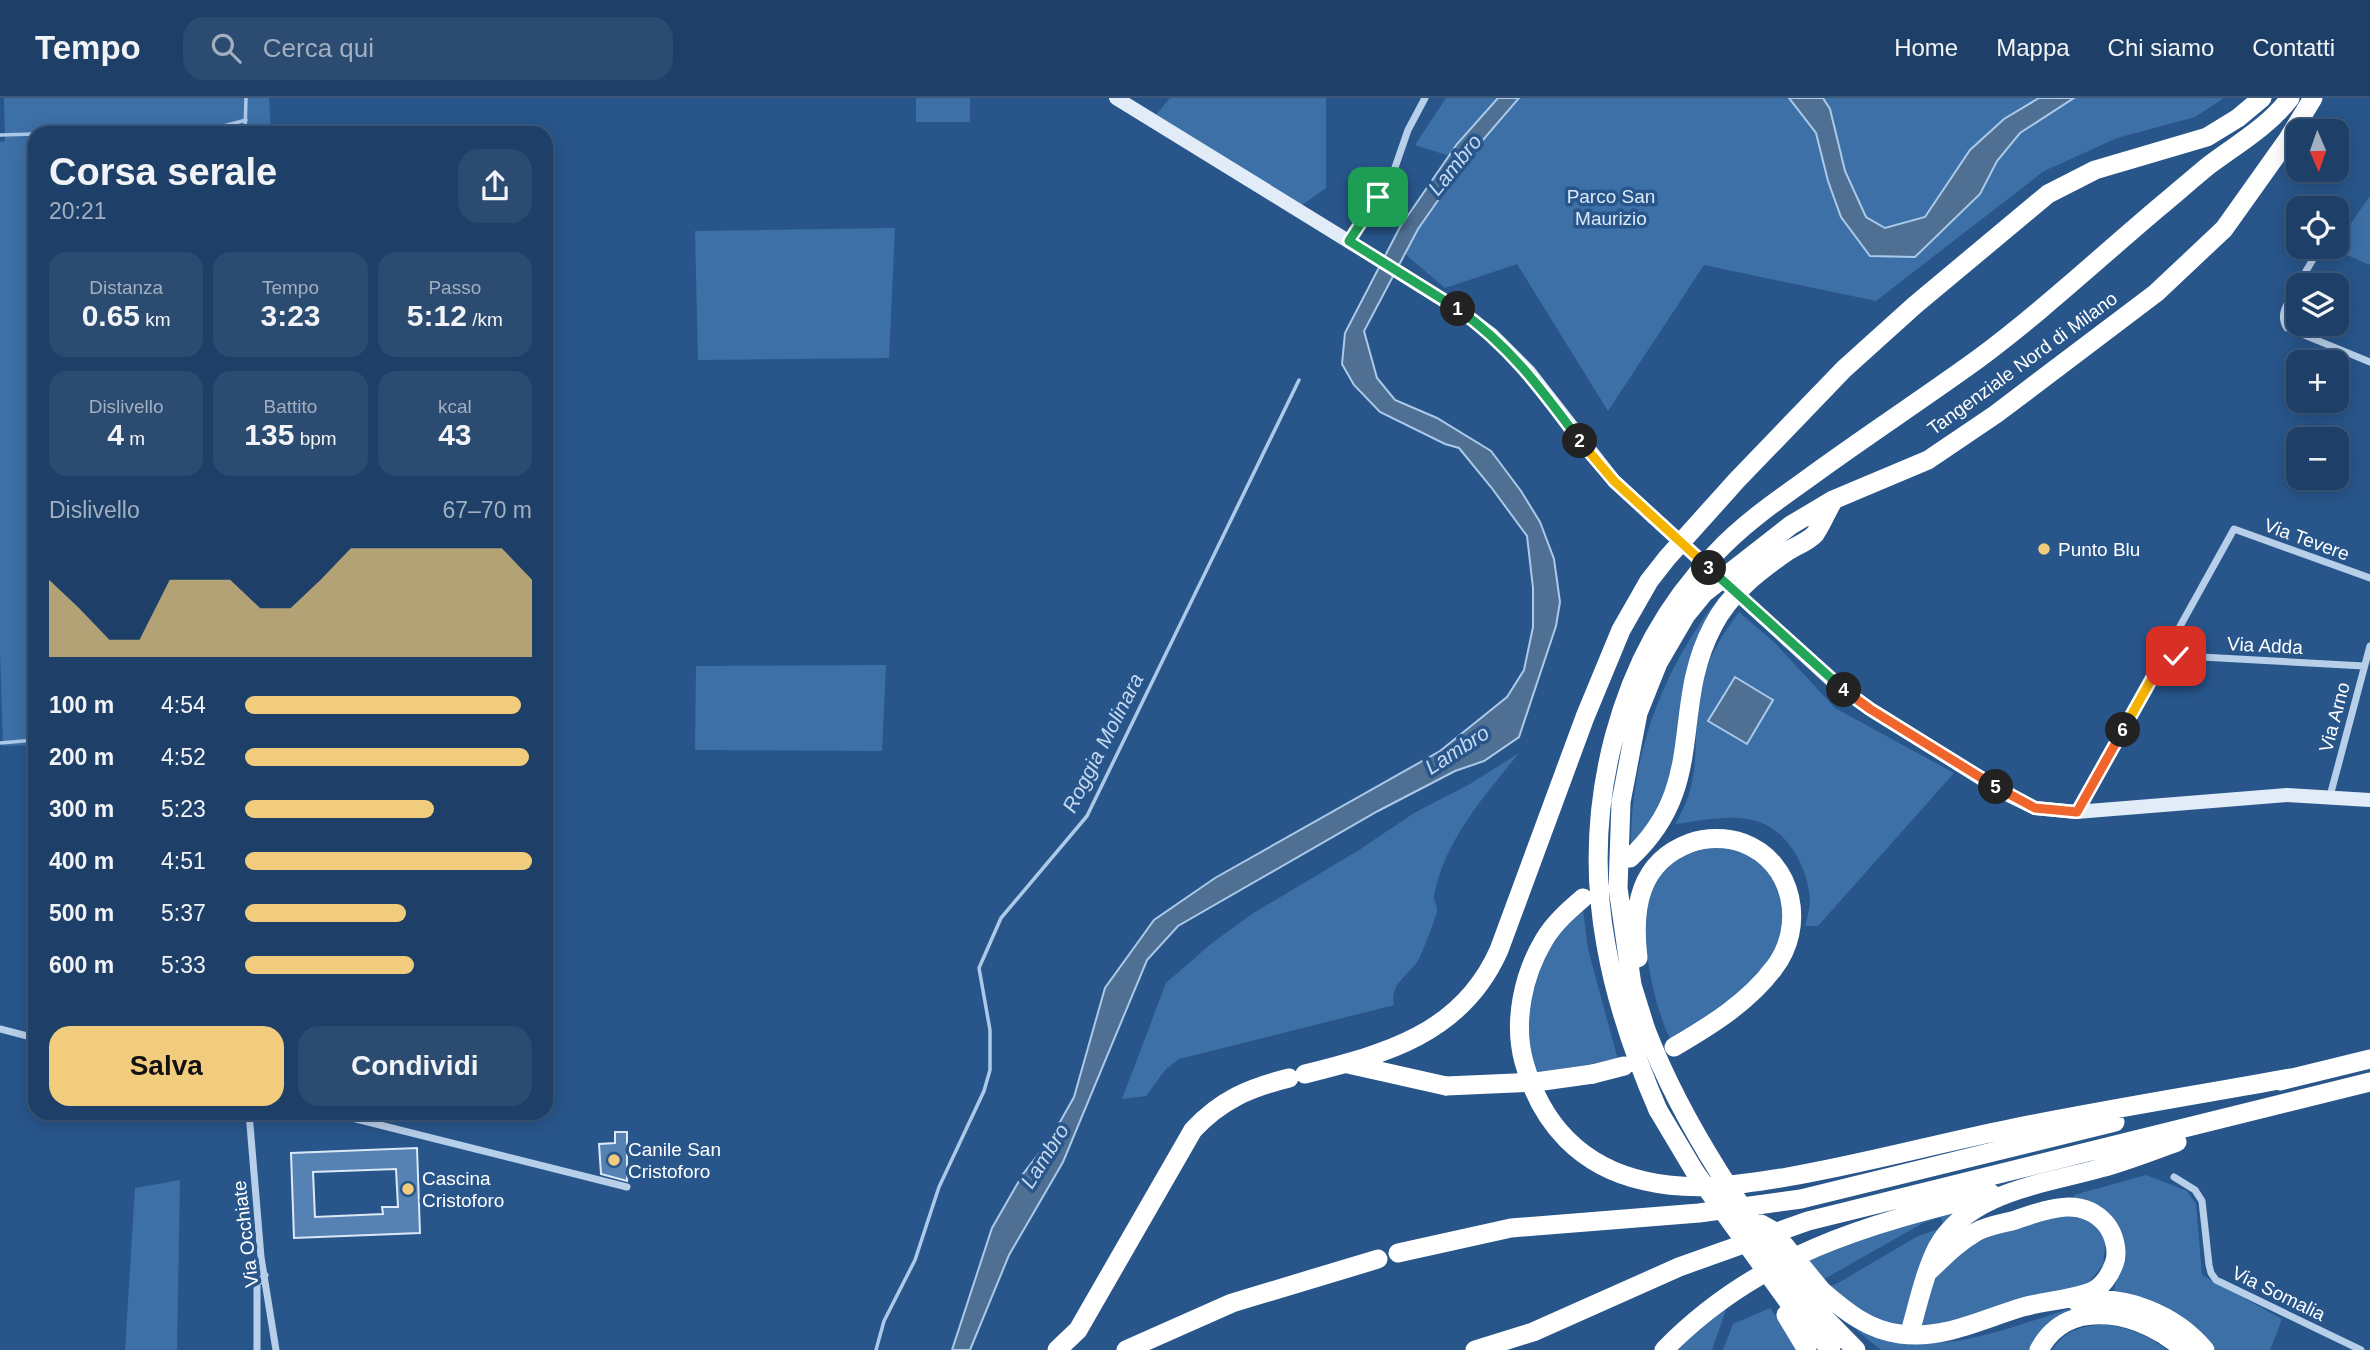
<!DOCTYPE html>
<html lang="it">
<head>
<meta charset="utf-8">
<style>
	:root { --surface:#1e4068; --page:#2b4b71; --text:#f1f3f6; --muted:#a1afc0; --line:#3c597c; --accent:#f1cc7d }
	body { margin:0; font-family:Helvetica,sans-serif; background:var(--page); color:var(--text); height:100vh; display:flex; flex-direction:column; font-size:26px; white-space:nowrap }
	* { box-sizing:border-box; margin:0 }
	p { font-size:23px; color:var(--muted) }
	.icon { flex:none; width:38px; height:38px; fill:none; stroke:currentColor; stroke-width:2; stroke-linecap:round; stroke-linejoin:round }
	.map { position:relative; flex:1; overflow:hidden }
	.side { position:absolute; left:28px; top:28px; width:525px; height:994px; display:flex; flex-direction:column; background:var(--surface); border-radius:21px; box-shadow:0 4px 18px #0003,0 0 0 2px var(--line) }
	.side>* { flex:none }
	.needle { width:46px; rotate:178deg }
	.fabs { position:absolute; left:2286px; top:21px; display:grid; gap:14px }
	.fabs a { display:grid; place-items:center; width:63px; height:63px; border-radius:14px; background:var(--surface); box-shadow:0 4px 18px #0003,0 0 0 2px var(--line); font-size:35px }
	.pin { position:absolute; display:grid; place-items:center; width:60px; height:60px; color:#fff; margin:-30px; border-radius:14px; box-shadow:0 4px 10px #0006 }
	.km { position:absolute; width:35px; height:35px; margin:-18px; border-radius:50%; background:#222; color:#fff; font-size:19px; line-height:35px; text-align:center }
	.round { display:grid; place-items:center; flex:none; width:74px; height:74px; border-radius:21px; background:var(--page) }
	.head { display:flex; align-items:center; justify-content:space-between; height:119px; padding:0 21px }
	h1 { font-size:38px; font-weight:700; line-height:52px }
	.figures { display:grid; grid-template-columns:repeat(3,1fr); gap:10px; height:119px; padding:7px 21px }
	.figures div { display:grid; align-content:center; border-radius:18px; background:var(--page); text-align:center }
	.figures b { font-size:30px; font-weight:700 }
	.figures small { font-size:19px; font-weight:400 }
	.figures p { font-size:19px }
	.chart { height:196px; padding:14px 21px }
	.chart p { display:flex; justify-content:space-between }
	.chart svg { width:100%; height:126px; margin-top:7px; fill:var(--accent); opacity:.7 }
	.action { display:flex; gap:14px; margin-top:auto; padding:14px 21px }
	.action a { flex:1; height:80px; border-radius:21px; background:var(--accent); color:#111; font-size:28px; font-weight:700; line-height:80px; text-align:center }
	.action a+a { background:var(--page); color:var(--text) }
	ul { padding:0 21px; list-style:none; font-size:23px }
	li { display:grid; grid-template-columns:112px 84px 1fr; align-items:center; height:52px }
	li i { height:18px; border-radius:9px; background:var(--accent) }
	header { display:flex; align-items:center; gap:42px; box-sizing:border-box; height:98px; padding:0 35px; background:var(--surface); border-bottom:2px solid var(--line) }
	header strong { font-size:33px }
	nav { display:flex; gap:38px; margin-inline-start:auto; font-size:24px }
	.search { width:490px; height:63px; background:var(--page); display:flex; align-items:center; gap:18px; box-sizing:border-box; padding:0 24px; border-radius:21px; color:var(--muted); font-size:26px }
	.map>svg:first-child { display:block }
</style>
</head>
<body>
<header>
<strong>Tempo</strong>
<div class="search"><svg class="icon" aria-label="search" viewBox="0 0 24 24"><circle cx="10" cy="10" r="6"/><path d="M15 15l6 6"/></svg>Cerca qui</div>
<nav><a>Home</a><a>Mappa</a><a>Chi siamo</a><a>Contatti</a></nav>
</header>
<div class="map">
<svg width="2370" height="1252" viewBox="0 0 2370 1252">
	<rect width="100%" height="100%" fill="#28568b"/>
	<path fill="#3d70a7" d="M4,0H269L271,35H35V647L3,648L0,552V44L5,43Z
		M916,0H970V24H916Z
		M1170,0H1326V90L1298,110L1156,17Z
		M1446,0H2224L2195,19L2117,40L2044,73L1876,203L1704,167L1608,313L1517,166L1445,190L1397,149L1456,60L1415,47Z
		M2370,98V167L2333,151Z
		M895,130L889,260L698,262L695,133Z
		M1722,496L1727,501L1697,545L1689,561L1670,685L1646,730L1631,747C1631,653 1664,568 1722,496Z
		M1739,514L1776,546L1835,610L1954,675L1818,828H1805C1807,820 1810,810 1810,801C1807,766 1785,726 1747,721C1724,717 1698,723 1675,726C1704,681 1691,639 1701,590C1707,560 1721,539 1739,514Z
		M886,567L882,653L695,652L696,568Z
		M1519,655C1485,697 1444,743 1434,798C1433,803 1438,808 1437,813C1436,819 1423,852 1420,859C1410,878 1389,884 1394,907L1179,961L1166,971L1146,998L1122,1001L1166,885L1212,845L1252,816L1359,752L1414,715L1470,686Z
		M1709,749L1733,751L1756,761L1773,777L1789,822L1776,860L1724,912L1672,943C1654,916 1634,815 1651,785C1664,763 1687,756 1709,749Z
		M1583,812L1588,851L1618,962L1532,977C1519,920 1530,846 1583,812Z
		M2146,1077L2187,1093L2196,1106L2202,1177L2282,1221L2270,1252H2216L2179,1218L2114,1192L2122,1152L2074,1102V1097Z
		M180,1082L177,1252H125L135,1090Z
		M1968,1105L1902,1233L1878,1226L1824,1190L1838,1185L1916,1139L1944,1129L1941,1119L1923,1125L1819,1184L1803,1160Z
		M2075,1117L2094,1125L2106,1141L2103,1167L2085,1189L1915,1233L1936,1177L1978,1140L2047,1120Z
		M1727,1209L1712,1252H1678L1706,1224Z
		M1770,1210L1789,1236L1796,1252H1723L1733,1226Z
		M2073,1210L2091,1211L2033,1252H1881L1854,1230C1878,1238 1902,1244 1927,1245C1969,1247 2032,1222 2073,1210Z
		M2103,1226C2129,1230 2146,1236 2167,1252H2052C2067,1231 2078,1230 2103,1226Z"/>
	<path fill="#4f6f93" stroke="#abcaea" stroke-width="2" d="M1498,0H1519L1469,58L1418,131L1364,233L1377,280L1395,302L1437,320L1491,353L1521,393L1540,424L1554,461L1560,504L1556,528L1519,639L1484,663L1455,673L1378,713L1178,828L1147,862L1063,1064L1009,1157L970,1252H952L992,1130L1023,1076L1051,1040L1074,999L1105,890L1154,822L1215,780L1440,653L1507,599L1524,572L1533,529V490L1527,438L1491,389L1459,350L1445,346L1380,314L1354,287L1342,266L1345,235L1400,129L1457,46Z
		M1789,0H1823L1830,11L1845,73L1866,119L1885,130L1925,119L1970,52L2004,21L2039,0H2074L2020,35L1997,63L1980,96L1915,159L1870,158L1841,119L1828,83L1816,35Z
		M1735,579L1773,602L1747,646L1708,623Z"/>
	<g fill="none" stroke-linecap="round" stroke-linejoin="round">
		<path stroke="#abcaea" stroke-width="3.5" d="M105,35L205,33L246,22
			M245,35L246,0
			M0,37L35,36
			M0,645L35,642
			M876,1252L884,1223L915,1162L939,1089L984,993L990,972V932L979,870L1001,820L1087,718L1299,282"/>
	</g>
	<path fill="#5582b3" stroke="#dbe9f7" stroke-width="2" fill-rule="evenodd" d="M615,1034H627V1083L601,1076L599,1046L615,1045Z
		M417,1050L420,1135L294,1140L291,1055ZM396,1071L398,1109H382L383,1116L315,1119L313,1074Z"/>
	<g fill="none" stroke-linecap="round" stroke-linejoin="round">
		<path stroke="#b7cfe9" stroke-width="7" d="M1349,143L1391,81L1408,32L1425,0
			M2298,187L2320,149
			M2298,189C2290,202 2277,215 2287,230L2370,264
			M2165,557L2364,568
			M2330,698L2370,548
			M2077,714L2234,431L2370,480
			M0,931L35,940
			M249,1015L261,1159L276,1252
			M332,1015L627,1089
			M2174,1079L2195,1092L2202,1103L2209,1167L2211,1175L2216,1182L2361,1252
			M257,1252V1186L265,1177"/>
		<path stroke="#e1ecf8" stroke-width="14" d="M1116,0L1379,162L1459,212L1491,236L1529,274L1614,383L1653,419
			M1754,511L1838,588L1870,611L2006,696L2035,710L2076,714L2287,697L2370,702"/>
		<path stroke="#fff" stroke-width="19" d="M1630,760C1709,687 1669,611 1713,528C1729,496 1759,473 1788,453C1796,448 1809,443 1815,436C1822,426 1827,413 1833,403
			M1583,800C1569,812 1554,825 1544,842C1523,877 1513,924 1524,964C1541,1026 1581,1069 1645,1083C1692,1094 1740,1087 1787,1079C1862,1066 1935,1046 2009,1031C2102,1012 2197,997 2290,980
			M1638,860C1632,810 1639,764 1690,745C1706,739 1727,739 1743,745C1794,764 1806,829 1774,870C1749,904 1710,928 1674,949
			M1646,932L1632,887L1618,790L1621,704L1638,615L1658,565L1686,517L1704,495L1791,427L1833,402L1928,362L1996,316L2156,195L2224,131L2288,41L2313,0
			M1348,966L1446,988
			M1305,976C1385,956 1462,936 1499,852L1585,619L1621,532L1649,483L1667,460L1737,382L1844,271L1915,207L2048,96L2095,72L2207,39L2238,20L2262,0
			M1593,976L1624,968
			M2280,983L2370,961
			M1658,1012C1635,959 1616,904 1606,847C1581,710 1617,557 1715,456C1741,428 1772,406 1803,384C1860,342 1920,303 1978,261C2040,215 2098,161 2157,111C2174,97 2191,82 2208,68C2236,47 2269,28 2290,0
			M1398,1155L1511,1130L1699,1115L1801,1101L2115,1024
			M1822,1193C1845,1213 1868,1232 1900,1236C1944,1242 1982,1221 2023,1209C2045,1203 2070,1202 2091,1194C2102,1189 2110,1177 2114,1166C2119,1154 2114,1136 2106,1126C2080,1096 2043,1113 2012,1123C2000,1126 1987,1128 1976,1134C1957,1145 1943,1160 1927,1175
			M2078,1205C2123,1194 2176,1217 2205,1252
			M1811,1206L1856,1252
			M1792,1209L1831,1252
			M1786,1217L1807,1252
			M1912,1227C1919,1202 1925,1174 1937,1150C1968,1093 2046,1086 2101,1070C2127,1063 2152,1053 2177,1044
			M1057,1252L1078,1232L1193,1032C1221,1002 1249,990 1289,980
			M1126,1252L1232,1205L1378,1161
			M1475,1252L1533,1234L1679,1169L1808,1123L2370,984
			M1664,1252C1756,1157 1867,1126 1992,1096
			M2039,1252C2069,1195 2146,1216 2184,1252"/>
		<path stroke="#e1ecf8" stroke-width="14" d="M1653,419L1754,511"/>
		<path stroke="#fff" stroke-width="19" d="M1646,932C1685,1033 1747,1119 1811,1206
			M1446,988L1536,984L1593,976
			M1658,1012L1695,1074L1792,1209
			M1761,1126L1772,1132L1822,1193"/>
	</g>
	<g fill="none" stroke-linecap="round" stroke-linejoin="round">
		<g stroke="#fff" stroke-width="14">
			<path id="split-1" d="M1378,99L1349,143L1458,211"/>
		</g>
		<g stroke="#fff" stroke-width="14">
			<path id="split-2" d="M1458,211C1511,249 1542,292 1580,343"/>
		</g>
		<g stroke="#fff" stroke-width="14">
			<path id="split-3" d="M1580,343L1614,383L1709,470"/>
		</g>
		<g stroke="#fff" stroke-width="14">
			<path id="split-4" d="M1709,470L1844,592"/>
		</g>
		<g stroke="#fff" stroke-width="14">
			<path id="split-5" d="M1844,592L1870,611L1996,689"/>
		</g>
		<g stroke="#fff" stroke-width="14">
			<path id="split-6" d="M1996,689L2035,710L2077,714L2123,632"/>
		</g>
		<g stroke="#fff" stroke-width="14">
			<path id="split-7" d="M2123,632L2165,557L2176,558"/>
		</g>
		<use href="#split-1" stroke="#22a559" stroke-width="9"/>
		<use href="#split-2" stroke="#22a559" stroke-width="9"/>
		<use href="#split-3" stroke="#f5b400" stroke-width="9"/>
		<use href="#split-4" stroke="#22a559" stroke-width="9"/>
		<use href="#split-5" stroke="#f0652b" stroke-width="9"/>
		<use href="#split-6" stroke="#f0652b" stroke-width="9"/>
		<use href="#split-7" stroke="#f5b400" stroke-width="9"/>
	</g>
	<g fill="#f1cc7d" stroke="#28568b" stroke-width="2.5">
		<circle cx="2044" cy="451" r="7"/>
		<circle cx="614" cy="1062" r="7"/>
		<circle cx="408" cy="1091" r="7"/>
	</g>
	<g text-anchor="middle" stroke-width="7" stroke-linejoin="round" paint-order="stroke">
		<g font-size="19" fill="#dbe9f7" stroke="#28568b">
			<text x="1611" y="105">Parco San<tspan x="1611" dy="22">Maurizio</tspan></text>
		</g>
		<g font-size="19" fill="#fff" stroke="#28568b">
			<text transform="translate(2022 265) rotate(-36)" y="7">Tangenziale Nord di Milano</text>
			<text transform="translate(2307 441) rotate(20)" y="7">Via Tevere</text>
			<text transform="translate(2265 547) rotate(3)" y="7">Via Adda</text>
			<text transform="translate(2334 619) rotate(-75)" y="7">Via Arno</text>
			<text transform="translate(245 1136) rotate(-97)" y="7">Via Occhiate</text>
			<text transform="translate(2279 1195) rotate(26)" y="7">Via Somalia</text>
		</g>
		<g font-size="19" fill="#fff" stroke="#28568b" text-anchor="start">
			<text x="2058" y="458">Punto Blu</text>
			<text x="628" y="1058">Canile San<tspan x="628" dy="22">Cristoforo</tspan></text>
			<text x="422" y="1087">Cascina<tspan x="422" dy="22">Cristoforo</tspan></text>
		</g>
		<g font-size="21" font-style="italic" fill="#c3d9f1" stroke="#28568b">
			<text transform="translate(1455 67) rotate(-51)" y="7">Lambro</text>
			<text transform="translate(1103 645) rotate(-63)" y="7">Roggia Molinara</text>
			<text transform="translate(1457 652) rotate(-33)" y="7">Lambro</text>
			<text transform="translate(1045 1058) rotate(-58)" y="7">Lambro</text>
		</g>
	</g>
</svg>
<div class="fabs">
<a><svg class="needle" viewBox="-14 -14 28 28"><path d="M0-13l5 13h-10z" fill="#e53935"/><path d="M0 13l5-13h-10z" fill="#a1afc0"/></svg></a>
<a><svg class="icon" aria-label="locate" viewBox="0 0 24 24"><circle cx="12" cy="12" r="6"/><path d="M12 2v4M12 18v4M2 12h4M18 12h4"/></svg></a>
<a><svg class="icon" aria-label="layers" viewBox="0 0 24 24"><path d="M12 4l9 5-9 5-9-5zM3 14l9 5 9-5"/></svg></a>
<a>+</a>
<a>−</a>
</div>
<div class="pin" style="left:1378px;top:99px;background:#1e9e55"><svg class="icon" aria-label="arrive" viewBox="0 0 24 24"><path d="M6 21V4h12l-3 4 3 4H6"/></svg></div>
<div class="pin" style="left:2176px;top:558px;background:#d93025"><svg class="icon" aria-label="check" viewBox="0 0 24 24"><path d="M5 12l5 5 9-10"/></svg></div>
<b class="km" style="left:1458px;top:211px">1</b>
<b class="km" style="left:1580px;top:343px">2</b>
<b class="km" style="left:1709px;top:470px">3</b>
<b class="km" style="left:1844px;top:592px">4</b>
<b class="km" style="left:1996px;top:689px">5</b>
<b class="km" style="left:2123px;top:632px">6</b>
<section class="side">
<div class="head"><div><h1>Corsa serale</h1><p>20:21</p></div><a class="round"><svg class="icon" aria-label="share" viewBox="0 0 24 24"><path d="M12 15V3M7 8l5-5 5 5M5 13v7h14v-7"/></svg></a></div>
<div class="figures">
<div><p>Distanza</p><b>0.65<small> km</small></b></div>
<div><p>Tempo</p><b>3:23</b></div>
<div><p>Passo</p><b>5:12<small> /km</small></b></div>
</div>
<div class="figures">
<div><p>Dislivello</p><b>4<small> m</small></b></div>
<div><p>Battito</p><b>135<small> bpm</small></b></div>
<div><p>kcal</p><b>43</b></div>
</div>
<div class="chart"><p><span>Dislivello</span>67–70 m</p>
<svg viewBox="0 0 160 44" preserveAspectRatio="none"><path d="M0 44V17L10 27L20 38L30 38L40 17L50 17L60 17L70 27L80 27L90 17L100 6L110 6L120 6L130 6L140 6L150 6L160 17V44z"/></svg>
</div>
<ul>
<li><b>100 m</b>4:54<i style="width:96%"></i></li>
<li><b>200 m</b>4:52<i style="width:99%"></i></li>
<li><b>300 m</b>5:23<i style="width:66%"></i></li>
<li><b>400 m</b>4:51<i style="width:100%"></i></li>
<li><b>500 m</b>5:37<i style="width:56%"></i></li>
<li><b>600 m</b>5:33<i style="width:59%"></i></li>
</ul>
<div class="action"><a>Salva</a><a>Condividi</a></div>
</section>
</div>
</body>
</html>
